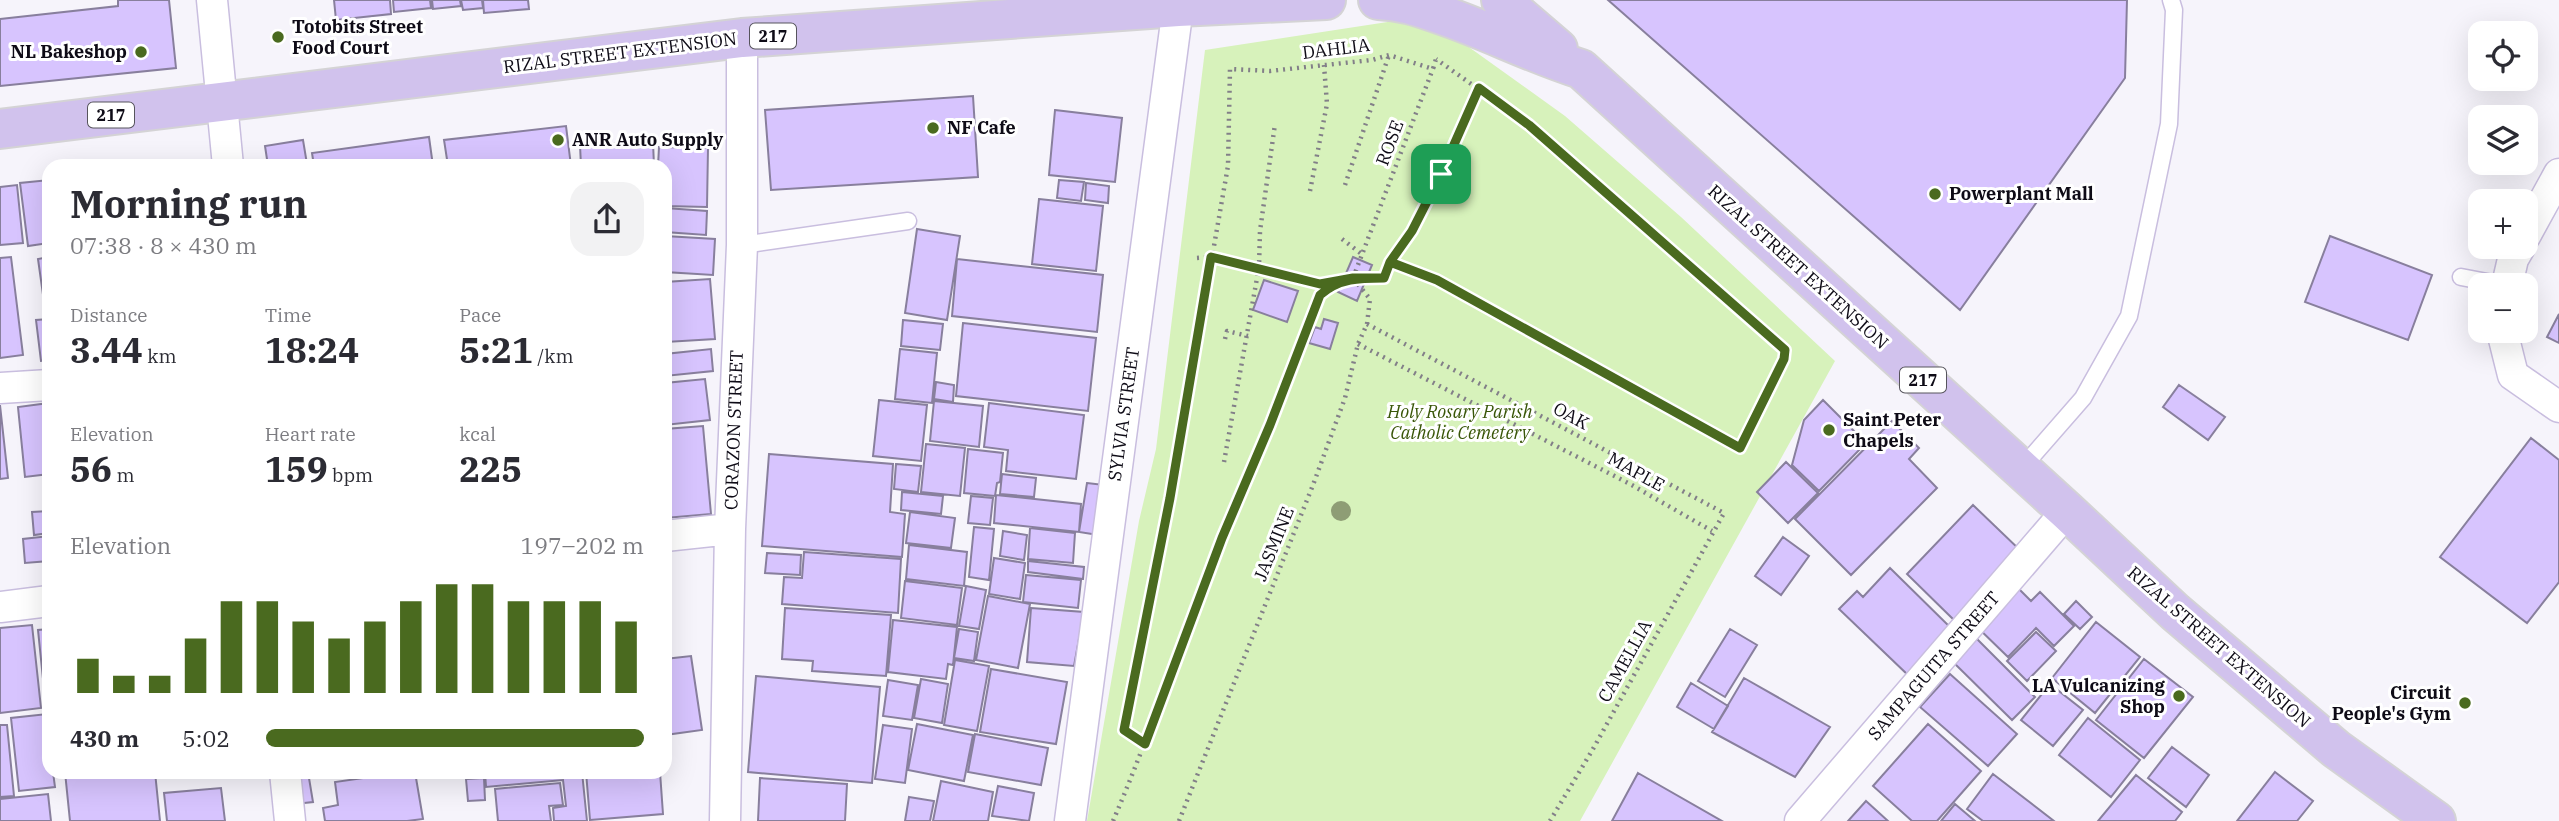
<!DOCTYPE html>
<html lang="en">
<head>
<meta charset="utf-8">
<style>
	:root { --surface:#fff; --page:#f2f2f3; --text:#2b2b33; --muted:#7c7c81; --accent:#4a6a1f }
	body { margin:0; font-family:"IBM Plex Serif",serif; background:var(--page); color:var(--text); height:100vh; display:flex; flex-direction:column; font-size:26px; white-space:nowrap }
	* { box-sizing:border-box; margin:0 }
	p { font-size:23px; color:var(--muted) }
	.icon { flex:none; width:38px; height:38px; fill:none; stroke:currentColor; stroke-width:2; stroke-linecap:round; stroke-linejoin:round }
	.map { position:relative; flex:1; overflow:hidden }
	.sheet { position:absolute; left:42px; top:159px; width:630px; height:620px; display:flex; flex-direction:column; background:var(--surface); border-radius:21px; box-shadow:0 7px 28px #0002 }
	.sheet>* { flex:none }
	.fabs { position:absolute; left:2468px; top:21px; display:grid; gap:14px }
	.fabs a { display:grid; place-items:center; width:70px; height:70px; border-radius:14px; background:var(--surface); box-shadow:0 7px 28px #0002; font-size:35px }
	.pin { position:absolute; display:grid; place-items:center; width:60px; height:60px; color:#fff; margin:-30px; border-radius:14px; box-shadow:0 4px 10px #0006 }
	.round { display:grid; place-items:center; flex:none; width:74px; height:74px; border-radius:21px; background:var(--page) }
	.overview { display:flex; align-items:center; justify-content:space-between; height:119px; padding:0 28px }
	h1 { font-size:38px; font-weight:800; line-height:52px }
	.figures { display:grid; grid-template-columns:repeat(3,1fr); gap:10px; height:119px; padding:7px 28px }
	.figures div { display:grid; align-content:center }
	.figures b { font-size:35px; font-weight:800 }
	.figures small { font-size:19px; font-weight:400 }
	.figures p { font-size:19px }
	.chart { height:196px; padding:14px 28px }
	.chart p { display:flex; justify-content:space-between }
	.chart svg { width:100%; height:126px; margin-top:7px; stroke:var(--accent); stroke-width:6 }
	ul { padding:0 28px; list-style:none; font-size:23px }
	li { display:grid; grid-template-columns:112px 84px 1fr; align-items:center; height:52px }
	li i { height:18px; border-radius:9px; background:var(--accent) }
	.map>svg:first-child { display:block }
</style>
</head>
<body>
<div class="map">
<svg width="2559" height="821" viewBox="0 0 2559 821">
	<rect width="100%" height="100%" fill="#f6f4fb"/>
	<path fill="#d7f2bb" d="M1394,21L1459,40L1565,116L1681,217L1835,361L1580,821H1087L1139,521L1156,449L1205,50Z"/>
	<path fill="#d7c4fe" stroke="#887f9d" stroke-width="2" d="M118,0H169L176,68L0,86V19L118,6Z
		M334,0H390L391,14L336,20Z
		M393,0H430L431,8L394,12Z
		M432,0H460L461,6L433,9Z
		M461,0H482L483,8L463,10Z
		M483,0H528L529,9L484,13Z
		M1608,0H2127L2125,78L1960,310Z
		M973,96L978,177L771,190L765,110Z
		M1055,110L1122,118L1115,182L1049,175Z
		M566,126L571,166H448L444,140Z
		M429,137L433,166H314L312,153Z
		M303,140L307,164L268,166L265,146Z
		M653,142L654,166H581L580,145Z
		M659,147L708,148L707,207L665,206V166H658Z
		M49,180V243L28,246L20,183Z
		M1059,180L1084,182L1081,201L1057,198Z
		M1086,183L1109,186L1108,203L1085,200Z
		M17,185L23,243L0,245V187Z
		M1039,199L1103,206L1096,271L1032,264Z
		M665,208L707,211L706,235L665,232Z
		M917,229L960,236L947,320L905,313Z
		M665,236L715,239L713,275L665,272Z
		M2330,236L2432,275L2408,340L2305,302Z
		M11,257L23,355L0,358V258Z
		M49,257V316H46L38,259Z
		M1353,257L1372,265L1357,301L1338,292Z
		M957,259L1103,275L1097,332L952,316Z
		M710,279L715,339L666,342L665,282Z
		M1264,280L1298,291L1287,322L1253,310Z
		M2559,314V343L2547,337Z
		M49,319V360L41,361L36,320Z
		M1324,319L1338,323L1330,349L1309,343L1315,327L1321,329Z
		M903,320L943,324L940,350L901,346Z
		M963,323L1096,338L1088,411L956,396Z
		M711,349L713,371L665,376V354Z
		M900,349L937,353L932,403L895,399Z
		M705,379L710,420L665,425V383Z
		M936,382L954,385L953,402L934,399Z
		M2179,385L2225,417L2208,440L2163,407Z
		M879,400L927,405L921,461L873,456Z
		M1823,400L1866,443L1819,491L1792,465L1804,420Z
		M934,401L983,406L979,447L930,441Z
		M49,403V474L25,477L18,407Z
		M989,403L1084,415L1076,479L1006,471L1008,450L984,447Z
		M0,405L8,478L0,479Z
		M1892,421L1919,448L1909,459L1937,488L1851,575L1795,519Z
		M703,426L711,514L665,518V429Z
		M2531,438L2559,460V582L2527,623L2440,557Z
		M926,444L965,448L960,496L921,492Z
		M968,449L1003,453L1000,482L997,483L995,496L964,493Z
		M769,454L893,464L890,512L905,514L902,557L762,546Z
		M1786,462L1818,493L1788,523L1757,492Z
		M896,464L921,466L918,492L894,489Z
		M1002,474L1036,478L1034,497L1000,494Z
		M1087,483L1113,486L1105,536L1079,532Z
		M902,492L943,496L941,514L901,510Z
		M996,495L1081,504L1079,532L994,523Z
		M971,496L993,498L990,525L968,523Z
		M1973,505L2022,552L1956,622L1907,574Z
		M49,511V533L34,535L32,512Z
		M910,512L955,518L951,548L906,543Z
		M974,527L994,529L989,580L969,577Z
		M1030,528L1075,533L1073,563L1028,559Z
		M1003,531L1027,535L1024,560L1000,556Z
		M49,536V561L25,563L23,539Z
		M1783,537L1809,556L1781,595L1755,576Z
		M909,545L967,552L964,586L906,579Z
		M804,552L901,559L898,613L782,604L784,577L802,578Z
		M767,553L801,555L800,575L765,573Z
		M994,558L1025,563L1020,599L989,594Z
		M1028,561L1084,567L1083,579L1028,572Z
		M1890,568L1953,630L1909,676L1839,609L1857,591L1863,597Z
		M1026,575L1081,580L1078,608L1023,602Z
		M905,581L962,588L957,625L901,618Z
		M2015,585L2031,601L2040,592L2074,626L2054,646L2036,628L2008,657L1975,625Z
		M966,586L986,590L979,629L959,626Z
		M988,596L1030,604L1018,668L976,660Z
		M2076,601L2092,617L2080,629L2064,614Z
		M785,608L891,615L886,676L812,671L813,661L782,659Z
		M1031,608L1084,612L1074,666L1027,662Z
		M893,620L957,627L953,665L948,664L946,679L888,672Z
		M2096,622L2140,657L2095,713L2052,678Z
		M32,625L41,708L0,713V628Z
		M49,629V708H46L38,630Z
		M959,629L978,632L974,661L954,658Z
		M1730,629L1757,645L1725,697L1698,681Z
		M2036,632L2056,651L2027,681L2007,661Z
		M1976,638L2035,697L2012,720L1952,661Z
		M691,656L702,730L665,735V659Z
		M2144,659L2193,697L2144,758L2096,720Z
		M955,660L989,666L977,731L944,725Z
		M991,669L1067,682L1056,744L980,732Z
		M1950,674L2017,734L1988,766L1920,707Z
		M756,676L880,687L872,783L748,772Z
		M1744,678L1830,727L1795,777L1712,732Z
		M921,679L948,684L942,723L914,718Z
		M888,680L918,685L912,720L883,716Z
		M1691,683L1728,706L1714,729L1677,707Z
		M2050,684L2083,710L2053,746L2021,720Z
		M47,714L49,772H53L55,787L19,791L11,718Z
		M2088,718L2140,760L2111,797L2059,755Z
		M917,724L973,735L964,781L908,770Z
		M1928,724L1981,771L1937,821H1912L1873,786Z
		M0,725H7L14,796L0,797Z
		M883,725L912,729L905,783L875,779Z
		M975,734L1048,748L1041,785L968,772Z
		M2172,747L2209,775L2186,807L2148,778Z
		M65,772H155L160,821H70Z
		M290,772H308L313,802L295,804Z
		M405,772H415L423,819L407,821H325L323,808L338,805L335,782Z
		M485,772H582L587,821H554L553,808L566,806L563,780L486,787Z
		M586,772H660L663,814L590,820Z
		M2275,772L2313,801L2297,821H2237Z
		M1638,773L1722,821H1612Z
		M1993,774L2054,821H1983L1967,809Z
		M2136,775L2182,812L2175,821H2098Z
		M484,778L485,800L468,801L466,779Z
		M760,778L847,784L845,821H758Z
		M941,781L993,792L988,821H933Z
		M560,783L563,805L549,806L551,821H498L495,789Z
		M998,786L1034,793L1029,821L992,816Z
		M221,788L225,821H167L164,793Z
		M48,794L51,821H0V799Z
		M909,797L934,801L930,821H905Z
		M1866,801L1888,821H1848Z
		M1955,804L1975,821H1941Z"/>
	<g fill="none" stroke-linecap="round" stroke-linejoin="round">
		<g stroke="#c9bedf" stroke-width="19">
			<path id="lane" d="M742,245L908,221
				M2461,277L2503,285
				M2021,469L2083,398L2129,316L2169,124L2174,10L2171,0"/>
		</g>
		<g stroke="#c9bedf" stroke-width="33">
			<path id="street" d="M212,0L228,166
				M2525,236L2559,174
				M2507,285L2513,259L2520,247
				M2502,331L2513,375L2559,407
				M0,388L49,385
				M665,536L730,529
				M0,607L49,601
				M285,772L290,821
				M725,821L730,529L742,245V38
				M1070,821L1178,7
				M1800,821L2067,511"/>
		</g>
		<g stroke="#d4d3d5" stroke-width="42">
			<path id="primary" d="M1378,0C1403,1 1419,7 1442,15C1489,31 1533,54 1581,69L2067,511L2175,612L2336,749L2436,821
				M1501,0L1558,49
				M0,129L742,38L1178,7L1326,0"/>
		</g>
		<path stroke="#827f88" stroke-width="4.5" stroke-dasharray="2 5" stroke-linecap="butt" d="M1345,185L1389,55
			M1310,191L1327,104L1324,65
			M1342,239L1363,255
			M1197,258L1211,257L1320,284L1343,279
			M1390,262L1437,280L1740,448L1784,359L1785,350L1529,125L1436,59
			M1352,278H1384C1392,257 1406,241 1417,222C1439,178 1459,133 1479,88
			M1353,278L1434,66
			M1367,324L1724,513L1593,749L1550,821
			M1225,339L1227,331L1248,336
			M1358,344L1630,484L1712,531
			M1224,462L1259,267L1260,231L1275,124
			M1145,744L1124,730L1170,497L1228,166L1230,69L1270,71L1372,60L1389,55L1433,69L1436,59
			M1113,821C1153,728 1184,631 1222,537C1255,457 1289,376 1320,295L1330,286L1353,278
			M1179,821L1313,485L1345,398L1358,344L1367,324L1370,299L1353,278"/>
		<use href="#lane" stroke="#fff" stroke-width="16"/>
		<use href="#street" stroke="#fff" stroke-width="30"/>
		<use href="#primary" stroke="#d1c2ed" stroke-width="38"/>
	</g>
	<circle fill="#8e9d75" cx="1341" cy="511" r="10"/>
	<g fill="none" stroke-linecap="round" stroke-linejoin="round">
		<g stroke="#fff" stroke-width="14">
			<path id="route" d="M1441,174L1412,231L1390,262L1384,278H1353L1320,284L1211,257L1170,498L1124,730L1145,744L1222,538L1270,425L1320,295C1339,278 1360,278 1384,278L1390,262L1437,280L1740,448L1784,359L1785,350L1529,125L1479,88L1441,174"/>
		</g>
		<use href="#route" stroke="#4a6a1f" stroke-width="9"/>
	</g>
	<g fill="#4a6a1f" stroke="#fff" stroke-width="2.5">
		<circle cx="278" cy="37" r="7"/>
		<circle cx="141" cy="52" r="7"/>
		<circle cx="933" cy="128" r="7"/>
		<circle cx="558" cy="140" r="7"/>
		<circle cx="1935" cy="194" r="7"/>
		<circle cx="1829" cy="430" r="7"/>
		<circle cx="2179" cy="696" r="7"/>
		<circle cx="2465" cy="703" r="7"/>
	</g>
	<g text-anchor="middle" stroke-width="6" stroke-linejoin="round" paint-order="stroke">
		<g fill="#fff" stroke="#56545c" stroke-width="2">
			<rect x="750" y="23.5" width="46" height="25" rx="5"/>
			<rect x="88" y="102.5" width="46" height="25" rx="5"/>
			<rect x="1900" y="367.5" width="46" height="25" rx="5"/>
		</g>
		<g font-size="16" font-weight="bold" fill="#0e0b16">
			<text x="773" y="42">217</text>
			<text x="111" y="121">217</text>
			<text x="1923" y="386">217</text>
		</g>
		<g font-size="18" font-weight="bold" fill="#0e0b16" stroke="#fff" text-anchor="start">
			<text x="292" y="33">Totobits Street<tspan x="292" dy="21">Food Court</tspan></text>
			<text x="127" y="58" text-anchor="end">NL Bakeshop</text>
			<text x="947" y="134">NF Cafe</text>
			<text x="572" y="146">ANR Auto Supply</text>
			<text x="1949" y="200">Powerplant Mall</text>
			<text x="1843" y="426">Saint Peter<tspan x="1843" dy="21">Chapels</tspan></text>
			<text x="2165" y="692" text-anchor="end">LA Vulcanizing<tspan x="2165" dy="21">Shop</tspan></text>
			<text x="2451" y="699" text-anchor="end">Circuit<tspan x="2451" dy="21">People's Gym</tspan></text>
		</g>
		<g font-size="18" fill="#0e0b16" stroke="#fff">
			<text transform="translate(1336 49) rotate(-7)" y="6">DAHLIA</text>
			<text transform="translate(620 53) rotate(-7)" y="6">RIZAL STREET EXTENSION</text>
			<text transform="translate(1390 143) rotate(-69)" y="6">ROSE</text>
			<text transform="translate(1798 267) rotate(42)" y="6">RIZAL STREET EXTENSION</text>
			<text transform="translate(1124 414) rotate(-82)" y="6">SYLVIA STREET</text>
			<text transform="translate(1571 416) rotate(28)" y="6">OAK</text>
			<text transform="translate(734 430) rotate(-88)" y="6">CORAZON STREET</text>
			<text transform="translate(1636 472) rotate(29)" y="6">MAPLE</text>
			<text transform="translate(1274 544) rotate(-68)" y="6">JASMINE</text>
			<text transform="translate(2219 647) rotate(41)" y="6">RIZAL STREET EXTENSION</text>
			<text transform="translate(1625 661) rotate(-61)" y="6">CAMELLIA</text>
			<text transform="translate(1934 666) rotate(-49)" y="6">SAMPAGUITA STREET</text>
		</g>
		<g font-size="18" font-style="italic" fill="#395608" stroke="#fff">
			<text x="1460" y="418">Holy Rosary Parish<tspan x="1460" dy="21">Catholic Cemetery</tspan></text>
		</g>
	</g>
</svg>
<div class="fabs">
<a><svg class="icon" aria-label="locate" viewBox="0 0 24 24"><circle cx="12" cy="12" r="6"/><path d="M12 2v4M12 18v4M2 12h4M18 12h4"/></svg></a>
<a><svg class="icon" aria-label="layers" viewBox="0 0 24 24"><path d="M12 4l9 5-9 5-9-5zM3 14l9 5 9-5"/></svg></a>
<a>+</a>
<a>−</a>
</div>
<div class="pin" style="left:1441px;top:174px;background:#1e9e55"><svg class="icon" aria-label="arrive" viewBox="0 0 24 24"><path d="M6 21V4h12l-3 4 3 4H6"/></svg></div>
<section class="sheet">
<div class="overview"><div><h1>Morning run</h1><p>07:38 · 8 × 430 m</p></div><a class="round"><svg class="icon" aria-label="share" viewBox="0 0 24 24"><path d="M12 15V3M7 8l5-5 5 5M5 13v7h14v-7"/></svg></a></div>
<div class="figures">
<div><p>Distance</p><b>3.44<small> km</small></b></div>
<div><p>Time</p><b>18:24</b></div>
<div><p>Pace</p><b>5:21<small> /km</small></b></div>
</div>
<div class="figures">
<div><p>Elevation</p><b>56<small> m</small></b></div>
<div><p>Heart rate</p><b>159<small> bpm</small></b></div>
<div><p>kcal</p><b>225</b></div>
</div>
<div class="chart"><p><span>Elevation</span>197–202 m</p>
<svg viewBox="0 0 160 44" preserveAspectRatio="none"><path d="M5 44V32M15 44V38M25 44V38M35 44V25M45 44V12M55 44V12M65 44V19M75 44V25M85 44V19M95 44V12M105 44V6M115 44V6M125 44V12M135 44V12M145 44V12M155 44V19"/></svg>
</div>
<ul>
<li><b>430 m</b>5:02<i style="width:100%"></i></li>
</ul>
</section>
</div>
</body>
</html>
